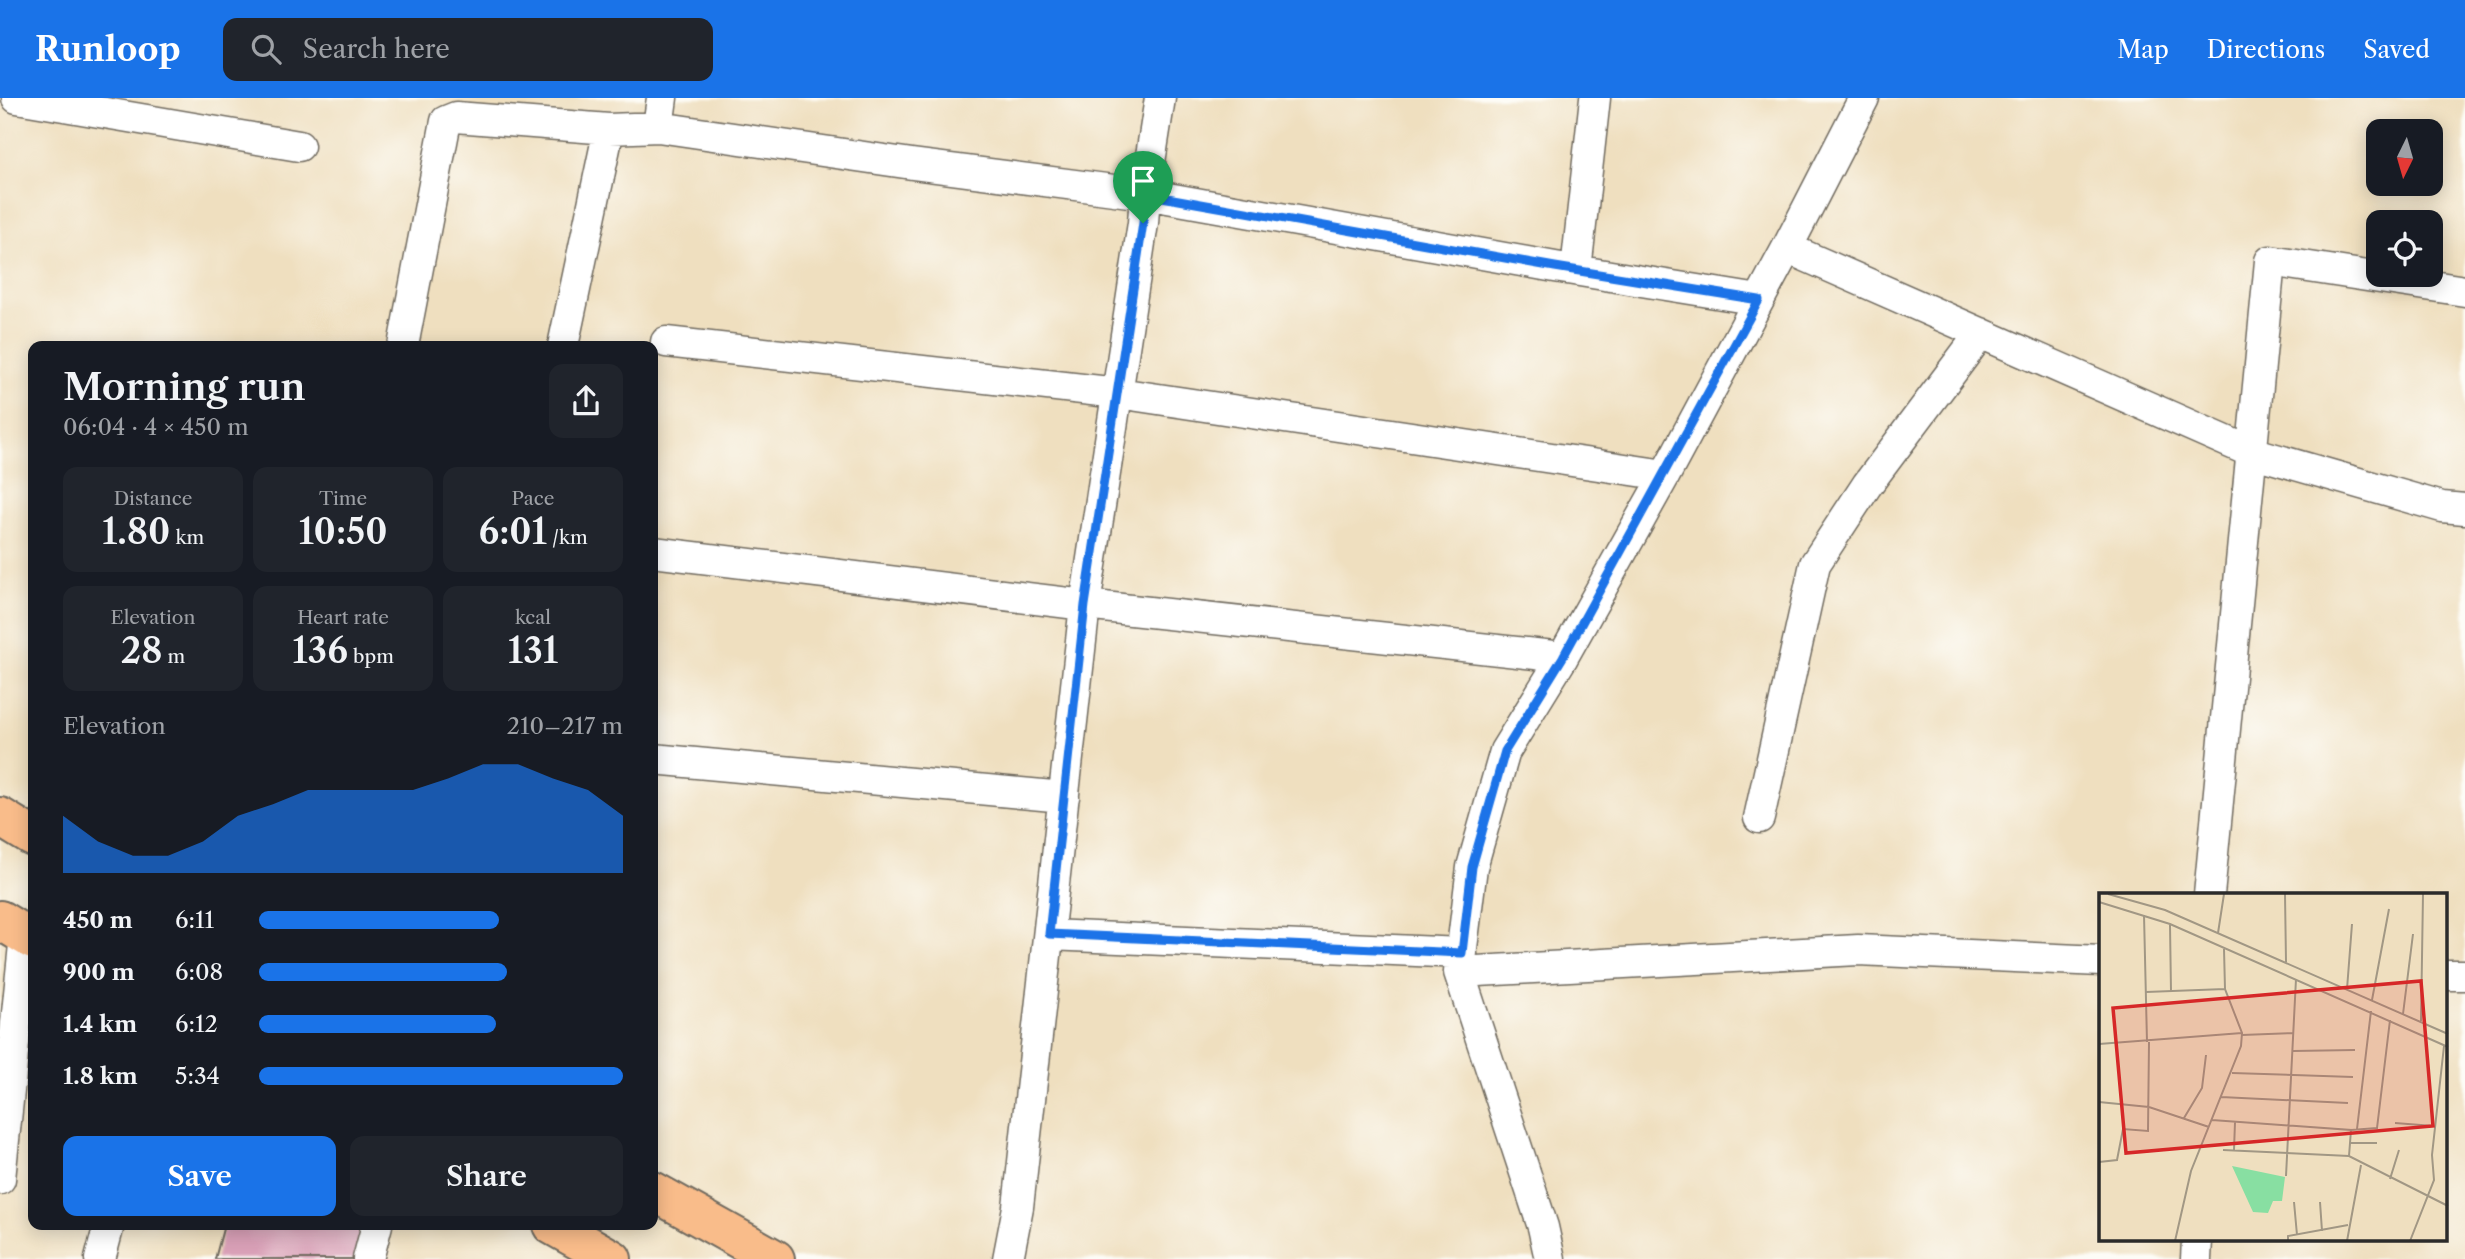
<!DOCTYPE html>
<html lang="en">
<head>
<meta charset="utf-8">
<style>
	:root { --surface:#171b24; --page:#20242c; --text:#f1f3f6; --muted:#9ea1a6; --accent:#1a73e8 }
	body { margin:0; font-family:"Libre Caslon Text",serif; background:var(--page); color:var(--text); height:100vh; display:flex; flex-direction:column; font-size:26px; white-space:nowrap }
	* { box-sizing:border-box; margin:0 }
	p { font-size:23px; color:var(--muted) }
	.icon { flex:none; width:38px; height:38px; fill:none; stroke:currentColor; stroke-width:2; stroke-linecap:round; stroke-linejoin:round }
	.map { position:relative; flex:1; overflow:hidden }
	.side { position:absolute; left:28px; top:243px; width:630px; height:889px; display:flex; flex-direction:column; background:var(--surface); border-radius:14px; box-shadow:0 4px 18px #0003 }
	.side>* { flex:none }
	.needle { width:46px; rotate:185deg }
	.tools { position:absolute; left:2366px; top:21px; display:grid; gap:14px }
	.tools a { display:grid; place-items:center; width:77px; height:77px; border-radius:14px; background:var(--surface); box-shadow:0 4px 18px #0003; font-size:35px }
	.pin { position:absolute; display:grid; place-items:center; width:60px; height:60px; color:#fff; margin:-72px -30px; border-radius:50% 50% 50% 0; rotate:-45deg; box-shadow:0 0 7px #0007 }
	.pin .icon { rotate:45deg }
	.round { display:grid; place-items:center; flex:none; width:74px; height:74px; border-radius:14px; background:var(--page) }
	.head { display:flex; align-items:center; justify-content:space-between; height:119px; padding:0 35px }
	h1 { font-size:38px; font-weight:600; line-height:52px }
	.metrics { display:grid; grid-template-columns:repeat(3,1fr); gap:10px; height:119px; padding:7px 35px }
	.metrics div { display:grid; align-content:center; border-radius:14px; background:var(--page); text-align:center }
	.metrics b { font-size:35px; font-weight:600 }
	.metrics small { font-size:19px; font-weight:400 }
	.metrics p { font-size:19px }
	.chart { height:196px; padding:14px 35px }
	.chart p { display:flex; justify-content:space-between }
	.chart svg { width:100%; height:126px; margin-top:7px; fill:var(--accent); opacity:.7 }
	.primary-button { display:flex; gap:14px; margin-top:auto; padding:14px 35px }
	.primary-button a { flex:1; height:80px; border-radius:14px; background:var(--accent); color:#fff; font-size:28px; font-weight:600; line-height:80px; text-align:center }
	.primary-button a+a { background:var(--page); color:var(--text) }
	ul { padding:0 35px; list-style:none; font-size:23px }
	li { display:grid; grid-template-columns:112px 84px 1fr; align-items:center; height:52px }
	li i { height:18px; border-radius:9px; background:var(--accent) }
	header { display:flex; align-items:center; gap:42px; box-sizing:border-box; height:98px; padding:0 35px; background:var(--accent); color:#fff }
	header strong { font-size:33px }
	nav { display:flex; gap:38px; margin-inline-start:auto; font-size:24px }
	.search { width:490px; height:63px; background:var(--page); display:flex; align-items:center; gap:18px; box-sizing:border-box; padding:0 24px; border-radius:14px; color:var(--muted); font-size:26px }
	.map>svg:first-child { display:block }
</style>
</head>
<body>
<header>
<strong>Runloop</strong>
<div class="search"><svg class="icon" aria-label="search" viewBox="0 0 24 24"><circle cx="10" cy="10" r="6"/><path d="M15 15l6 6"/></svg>Search here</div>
<nav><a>Map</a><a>Directions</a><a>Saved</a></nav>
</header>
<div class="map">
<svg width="2465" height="1161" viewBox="0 0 2465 1161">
	<rect width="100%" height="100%" fill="#fdfcf7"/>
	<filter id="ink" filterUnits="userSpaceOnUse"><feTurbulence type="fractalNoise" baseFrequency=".0143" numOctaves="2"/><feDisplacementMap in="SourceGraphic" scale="14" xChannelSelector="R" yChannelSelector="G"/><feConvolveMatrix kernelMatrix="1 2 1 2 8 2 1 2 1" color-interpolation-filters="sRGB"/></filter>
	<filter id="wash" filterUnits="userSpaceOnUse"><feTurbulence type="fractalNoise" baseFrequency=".00686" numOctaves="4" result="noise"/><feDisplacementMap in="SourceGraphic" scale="28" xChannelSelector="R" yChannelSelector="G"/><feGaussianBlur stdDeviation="1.57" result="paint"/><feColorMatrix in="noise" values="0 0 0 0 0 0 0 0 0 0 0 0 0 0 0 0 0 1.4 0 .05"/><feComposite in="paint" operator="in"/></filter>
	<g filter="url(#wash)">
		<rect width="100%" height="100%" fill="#efdfbf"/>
		<g id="blocks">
			<path fill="#d9a0b7" d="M224,1127H364L355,1161H215Z"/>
		</g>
	</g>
	<g filter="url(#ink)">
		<use href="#blocks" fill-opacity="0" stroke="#706a5f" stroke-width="2"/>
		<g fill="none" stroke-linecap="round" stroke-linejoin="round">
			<g stroke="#706a5f" stroke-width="33">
				<path id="minor" d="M17,0L299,48
					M662,0L658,29L912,66L1145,96L1555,169L1759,202
					M1787,150L2251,354L2442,409L2465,411
					M1576,172L1595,0
					M666,244L1118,295L1665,377
					M403,248L446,23L456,19L609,31L658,29
					M563,248L609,31
					M653,454L1085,507L1563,559
					M653,661L1064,699
					M1759,720L1815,466L1867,387L1981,235
					M2209,797L2270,163L2465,193
					M1049,837L1462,855
					M1459,874L1858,852L2101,863
					M2446,877H2465
					M0,1081L25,837
					M100,1161L109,1127
					M368,1161L377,1127
					M1008,1161L1018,1109L1085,507L1143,125L1145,96L1160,0
					M1550,1161L1543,1129L1459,874L1472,769L1505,653L1563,559L1665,377L1787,150L1864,0
					M2196,1161L2197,1142"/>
			</g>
			<g stroke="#706a5f" stroke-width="42">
				<path id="trunk" d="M0,719L33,739
					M0,822L33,842
					M653,1093L775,1161
					M552,1127L612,1161"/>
			</g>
			<use href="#minor" stroke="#fff" stroke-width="30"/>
			<use href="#trunk" stroke="#f9bc8a" stroke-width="38"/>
		</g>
	</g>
	<g fill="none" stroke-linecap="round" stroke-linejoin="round" filter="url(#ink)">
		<g stroke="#fff" stroke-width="14">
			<path id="route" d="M1145,96L1555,169L1759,202L1563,559L1505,653L1472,769L1462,855L1049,836L1085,507L1143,125Z"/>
		</g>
		<use href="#route" stroke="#1a73e8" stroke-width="9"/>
	</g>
	<g transform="translate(2099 795)">
		<rect width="348" height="348" fill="#efdfbf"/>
		<path d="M133,273L186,284L183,308H174L169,320L154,319Z" fill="#88dfa2"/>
		<path fill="none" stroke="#a19784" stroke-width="2" d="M9,1L66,17L349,141M186,1L187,69M0,9L71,31L349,154M45,22L48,149M71,32L72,99M119,40L125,1M248,96L253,31M47,99L126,96M273,107L290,16M304,121L314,41M322,128L324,1M143,142L194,140M0,151L143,140M194,158L256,157M133,180L254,184M122,204L249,210M0,209L50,214L110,234M85,225L103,195L107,162M113,227L252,237L250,263M296,230L335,233M258,236L272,118M252,237L278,235L291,127M251,250H278M124,257L250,263L349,313M135,257L136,229M0,269L18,267L24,236L49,238L50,149M187,283L197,86M291,286L300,257M195,309L198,342M221,309L223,338M76,348L92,278L142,153L143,140L126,96L125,56M189,348V343L249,332M248,348L262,272M311,348L335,287L333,262L345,153"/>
		<path fill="#d62828" fill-opacity="0.15" stroke="#d62828" stroke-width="3.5" d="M322,88L334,233L27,260L14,115Z"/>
		<rect width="348" height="348" fill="none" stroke="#2b2b2b" stroke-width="3.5"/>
	</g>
</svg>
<div class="tools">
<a><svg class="needle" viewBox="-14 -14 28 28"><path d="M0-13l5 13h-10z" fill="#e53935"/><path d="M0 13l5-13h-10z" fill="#9ea1a6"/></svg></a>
<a><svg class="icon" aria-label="locate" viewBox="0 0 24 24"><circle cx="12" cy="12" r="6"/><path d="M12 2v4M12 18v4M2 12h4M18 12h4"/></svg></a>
</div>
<div class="pin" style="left:1143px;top:125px;background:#1e9e55"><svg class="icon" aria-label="arrive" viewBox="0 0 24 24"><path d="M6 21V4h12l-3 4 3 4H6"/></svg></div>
<section class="side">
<div class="head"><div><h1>Morning run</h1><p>06:04 · 4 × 450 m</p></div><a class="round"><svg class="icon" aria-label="share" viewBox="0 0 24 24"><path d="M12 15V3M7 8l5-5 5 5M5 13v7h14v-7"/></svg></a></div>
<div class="metrics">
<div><p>Distance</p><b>1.80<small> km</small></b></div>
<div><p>Time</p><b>10:50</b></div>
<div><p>Pace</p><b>6:01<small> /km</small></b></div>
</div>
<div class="metrics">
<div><p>Elevation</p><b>28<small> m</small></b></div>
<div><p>Heart rate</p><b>136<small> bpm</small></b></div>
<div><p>kcal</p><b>131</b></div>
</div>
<div class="chart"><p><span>Elevation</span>210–217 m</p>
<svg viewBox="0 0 160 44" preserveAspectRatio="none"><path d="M0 44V24L10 33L20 38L30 38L40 33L50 24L60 20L70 15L80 15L90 15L100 15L110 11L120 6L130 6L140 11L150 15L160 24V44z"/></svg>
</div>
<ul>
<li><b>450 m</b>6:11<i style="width:66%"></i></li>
<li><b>900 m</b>6:08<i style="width:68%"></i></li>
<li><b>1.4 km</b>6:12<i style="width:65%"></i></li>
<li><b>1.8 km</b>5:34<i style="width:100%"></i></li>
</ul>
<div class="primary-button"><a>Save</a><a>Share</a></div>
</section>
</div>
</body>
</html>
